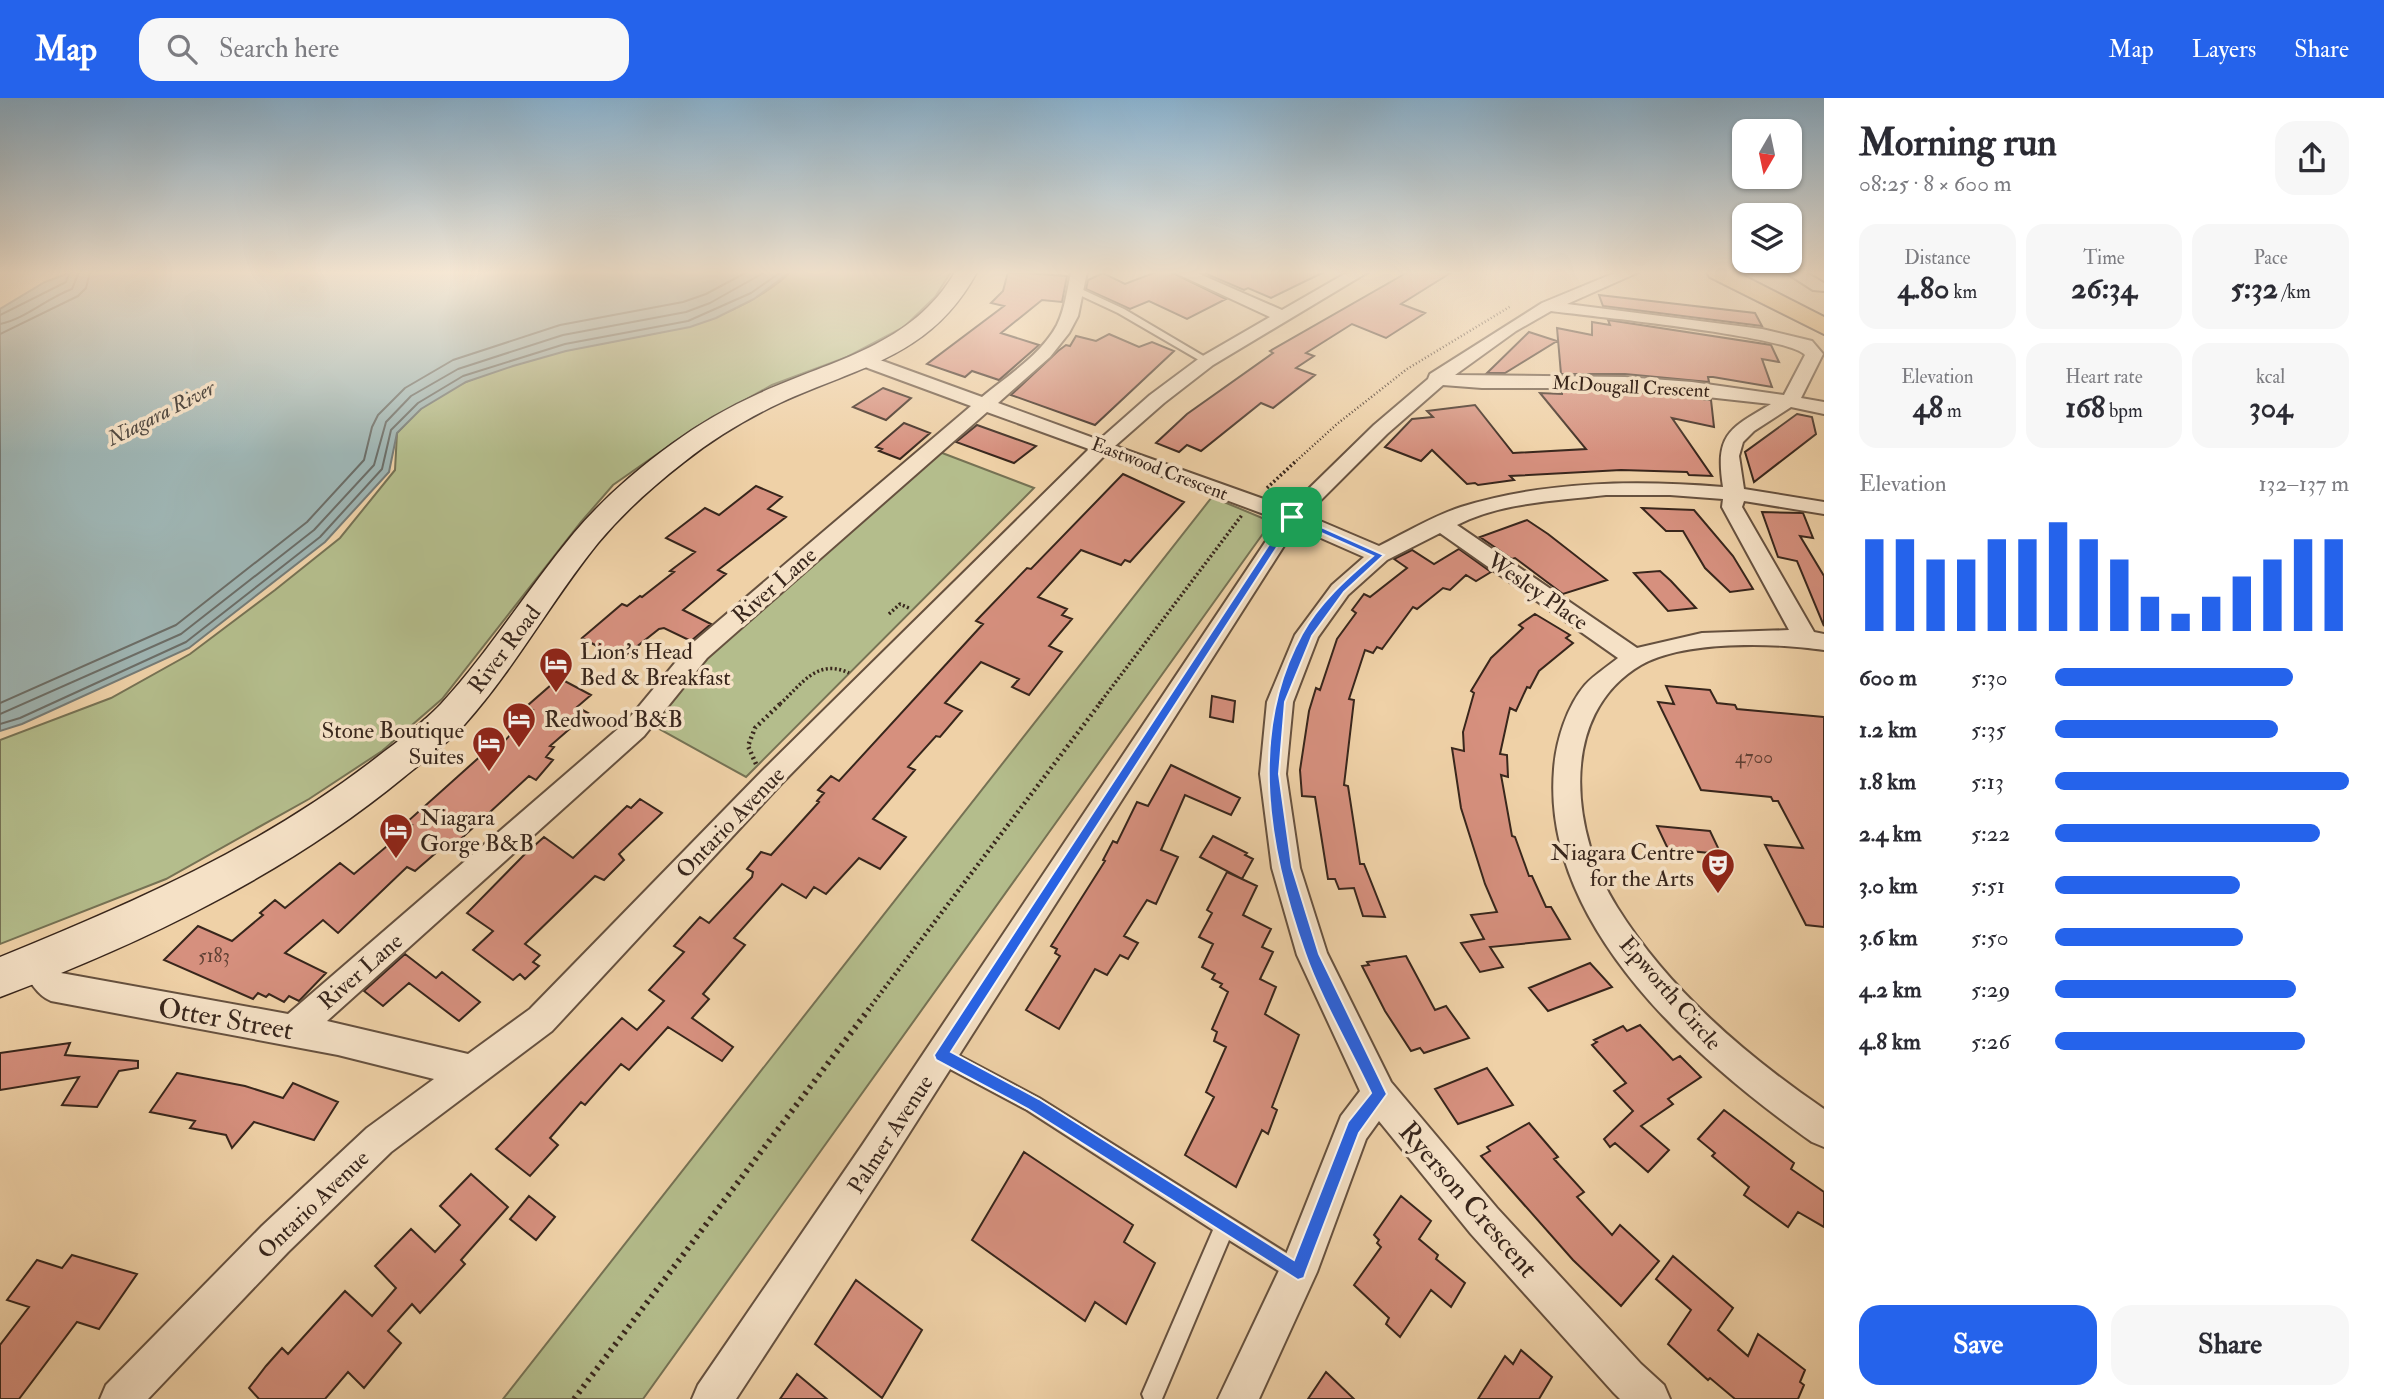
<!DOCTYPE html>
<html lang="en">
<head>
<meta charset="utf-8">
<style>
	:root { --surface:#fff; --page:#f7f7f7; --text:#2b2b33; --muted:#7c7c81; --accent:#2563eb }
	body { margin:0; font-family:"IM FELL Double Pica",serif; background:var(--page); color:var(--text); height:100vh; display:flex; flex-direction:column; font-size:26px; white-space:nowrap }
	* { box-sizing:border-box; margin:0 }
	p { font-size:23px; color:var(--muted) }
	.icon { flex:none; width:38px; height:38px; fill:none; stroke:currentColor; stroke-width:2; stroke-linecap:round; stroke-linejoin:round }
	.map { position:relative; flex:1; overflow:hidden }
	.sheet { display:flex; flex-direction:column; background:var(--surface); width:560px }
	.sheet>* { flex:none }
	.needle { width:46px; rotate:189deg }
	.controls { position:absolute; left:1732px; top:21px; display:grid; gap:14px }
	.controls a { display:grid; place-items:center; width:70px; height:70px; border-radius:14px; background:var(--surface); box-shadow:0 2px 5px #0004; font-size:35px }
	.pin { position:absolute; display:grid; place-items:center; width:60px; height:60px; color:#fff; margin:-30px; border-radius:14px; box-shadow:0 4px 10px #0006 }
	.round { display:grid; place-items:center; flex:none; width:74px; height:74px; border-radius:21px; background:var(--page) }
	.overview { display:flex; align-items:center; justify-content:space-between; height:119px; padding:0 35px }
	h1 { font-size:38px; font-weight:700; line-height:52px }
	.metrics { display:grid; grid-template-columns:repeat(3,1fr); gap:10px; height:119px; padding:7px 35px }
	.metrics div { display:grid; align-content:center; border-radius:18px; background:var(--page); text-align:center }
	.metrics b { font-size:30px; font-weight:700 }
	.metrics small { font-size:19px; font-weight:400 }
	.metrics p { font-size:19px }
	.chart { height:196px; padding:14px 35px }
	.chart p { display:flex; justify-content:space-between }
	.chart svg { width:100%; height:126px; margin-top:7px; stroke:var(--accent); stroke-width:6 }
	.button { display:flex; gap:14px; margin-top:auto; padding:14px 35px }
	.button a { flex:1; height:80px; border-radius:21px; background:var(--accent); color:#fff; font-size:28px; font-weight:700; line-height:80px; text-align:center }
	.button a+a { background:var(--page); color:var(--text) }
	ul { padding:0 35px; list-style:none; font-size:23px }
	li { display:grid; grid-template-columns:112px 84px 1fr; align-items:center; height:52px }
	li i { height:18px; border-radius:9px; background:var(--accent) }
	header { display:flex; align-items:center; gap:42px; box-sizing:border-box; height:98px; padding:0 35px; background:var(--accent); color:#fff }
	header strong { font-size:33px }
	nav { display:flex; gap:38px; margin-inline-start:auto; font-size:24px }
	.search { width:490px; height:63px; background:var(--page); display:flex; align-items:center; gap:18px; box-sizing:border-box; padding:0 24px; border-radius:21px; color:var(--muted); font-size:26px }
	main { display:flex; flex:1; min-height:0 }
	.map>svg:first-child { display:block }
</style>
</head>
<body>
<header>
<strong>Map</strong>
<div class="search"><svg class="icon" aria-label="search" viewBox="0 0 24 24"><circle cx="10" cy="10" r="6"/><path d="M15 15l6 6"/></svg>Search here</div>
<nav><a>Map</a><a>Layers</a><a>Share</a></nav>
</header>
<main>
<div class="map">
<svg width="1824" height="1301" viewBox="0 0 1824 1301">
	<rect width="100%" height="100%" fill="#efd1a7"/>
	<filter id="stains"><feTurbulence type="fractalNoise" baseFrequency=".00286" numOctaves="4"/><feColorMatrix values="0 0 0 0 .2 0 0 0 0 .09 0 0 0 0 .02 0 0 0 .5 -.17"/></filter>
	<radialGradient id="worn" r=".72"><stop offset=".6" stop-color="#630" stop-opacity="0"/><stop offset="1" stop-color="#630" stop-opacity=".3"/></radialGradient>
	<path fill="#b4bd8c" stroke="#767254" stroke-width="2" d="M790,174H951L935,199L904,229L847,259L772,287L696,329L613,387L581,424L442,601L382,653L309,701L166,781L0,846V642L111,600L190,556L275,492L340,440L395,372L397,335C404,328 411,319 419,312C455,281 521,263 567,252C636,237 705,234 765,194C774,188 783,182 790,174Z
		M937,353L1034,390L746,679L652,627L698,567Z
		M1212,399L1267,422V430L643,1301H503Z"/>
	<path fill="#9eb4b2" stroke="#757b76" stroke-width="2" d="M72,174H790L754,201L716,220L690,229L566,253L513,268L466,284L421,311L397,335L389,374L325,444L189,550L22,626L0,633V211L45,184Z"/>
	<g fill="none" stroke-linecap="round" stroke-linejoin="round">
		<path stroke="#6b6d67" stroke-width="2" d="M0,217L66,184L70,174
			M0,226C25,221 47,200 72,191L79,174
			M0,236L78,198L86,190L90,174
			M0,605L176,527L307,424L364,362L372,329L378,317L405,290L453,262L560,227L683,204L706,196L747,174
			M0,616L181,536L314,432L374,367L386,324L411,298L458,271L563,237L686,214L710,205L765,174
			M0,626L20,620L186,544L320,439L382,371L391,332L418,305L463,278L565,246L688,223L751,195L781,174"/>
	</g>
	<path fill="#d6907e" stroke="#38261c" stroke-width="2" d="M1008,174L1067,178L1062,204L1042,202L1001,235L1039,247L999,282L972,273L965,279L927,266L1004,208L991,205L1003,193Z
		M1156,174H1171L1226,201L1187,221L1149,203L1130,211L1086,191L1088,182L1103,175L1125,186Z
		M1202,174H1324L1271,200L1248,190L1244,192Z
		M1408,174H1452L1401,206L1425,215L1386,240L1352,226L1306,255L1314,258L1296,270L1315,277L1273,310L1261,305L1201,353L1187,347L1179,354L1156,345L1187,316L1273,255L1270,253Z
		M1599,197L1755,215L1762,228L1603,208Z
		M1608,222L1771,247L1779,264L1762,261L1772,289L1713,279H1708L1709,284L1625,276H1561L1557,230L1592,237V224L1610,227Z
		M1529,234L1557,243L1505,275H1487Z
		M1109,236L1139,249L1152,244L1174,253L1095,327L1011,297L1058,253L1066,247L1070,248L1076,238L1096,243Z
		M883,290L911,300L886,322L853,309Z
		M1562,293H1625L1711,302L1714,329L1672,320L1712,378L1689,377L1687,374L1621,372L1510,378L1514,382L1478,387L1475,385L1467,386L1432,352L1421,363L1385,349L1412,321L1433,319L1427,313L1475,307L1513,355L1586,351L1540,295L1562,296Z
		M1797,316L1812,319L1816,336L1754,384L1745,354Z
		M904,325L930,335L900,361L879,353L882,351L876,349Z
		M977,327L1016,341L1036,348L1014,365L956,344Z
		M1123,376L1184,404L1130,464L1125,462L1121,467L1081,452L1038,499L1067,511L1062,517L1072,521L1049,548L1062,554L1029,597L1012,589L1019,581L981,564L945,605L962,613L940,639L936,638L908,669L915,672L873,721L906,739L880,771L859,760L826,796L814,789L806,800L782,786L734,840L745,847L703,896L709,901L692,920L733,949L722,963L668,929L629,972L621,966L585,1007L581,1004L550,1040L558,1047L530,1078L496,1051L622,920L637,932L664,903L649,892L684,854L674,848L700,819L709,825L752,779L753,774L747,771L761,754L771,757L819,704L817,703L824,695L818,692L831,678L839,683L983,526L976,523L1027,470L1031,471Z
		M756,388L782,399L768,411L786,419L718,472L726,476L683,512L711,526L691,543L664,530L659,531L621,561L582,540L622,506L627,508L640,498L642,499L674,474L670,473L695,454L666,440L705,410L719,417Z
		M1642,410L1694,412L1733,458L1753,491L1730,494L1705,470L1683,433H1666Z
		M1762,414L1803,415L1813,440L1800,438L1824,478V528L1797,463L1778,459Z
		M1527,422L1548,436L1607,482L1563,496L1515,460L1512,461L1480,439Z
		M1459,451L1491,474L1476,483L1466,477L1450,492L1443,490L1417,511L1413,509L1382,551L1377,549L1373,555L1365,552L1349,601L1354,602L1344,687L1348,688L1360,766H1364L1385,819L1363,818L1354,790L1339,791L1335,781H1328L1315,699L1302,698L1300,672L1309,613L1316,590L1320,592L1337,541L1356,515L1352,512L1364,496L1370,499L1407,470L1394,461L1412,452L1434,466Z
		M1660,473L1671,483L1696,510L1668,513L1634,475Z
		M1535,516L1570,537L1566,540L1573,545L1539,573L1530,590L1527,589L1516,613L1510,610L1500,656L1507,657L1508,679L1501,677L1512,738L1515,739L1529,778H1532L1546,809H1551L1570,841L1490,849L1503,869L1480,874L1461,845L1484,841L1471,817L1497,814L1485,786L1461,710L1452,650L1464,653L1463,634L1474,595L1471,593L1491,560L1523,530L1519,527Z
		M559,580L591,597L577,609L588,615L550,648L554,649L546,659L553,662L536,682L529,678L450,751L445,747L415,773L407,769L338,835L323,822L285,855L326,875L299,903L289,898L284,904L269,896L266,899L258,895L253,901L164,862L198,828L232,843L263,817L260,815L275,802L285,810L340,765L354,776L412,727L407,724L484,655L490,659L533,612L527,608Z
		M1666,588L1710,592L1717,605L1735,607L1737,611L1824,619V829L1806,827L1765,747L1803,750L1778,703H1773L1771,699L1701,692L1658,604L1674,606Z
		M1212,598L1235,603L1233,624L1210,619Z
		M1171,667L1240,700L1231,717L1185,697L1161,752L1178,759L1156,806L1147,802L1124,838L1138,845L1128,861L1120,857L1107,877L1095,871L1059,931L1026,912L1060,858L1055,855L1057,851L1051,848L1105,763L1103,762L1113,743L1117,745L1137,704L1148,708Z
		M640,701L662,715L619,756L624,762L604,782L595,778L525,846L540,857L533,864L539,868L525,881L520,876L513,882L473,852L493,833L467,815L524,757L544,739L573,760L627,708L631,710Z
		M1657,728L1710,733L1721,756L1668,751Z
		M1213,738L1247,755L1245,757L1253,761L1242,781L1200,759Z
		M1227,774L1257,788L1243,817L1271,831L1262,849L1273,854L1260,881L1276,889L1265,916L1299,937L1272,1009L1277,1012L1268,1036L1262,1032L1236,1089L1185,1057L1214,999L1206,994L1226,949L1214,943L1217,934L1212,931L1228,894L1220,889L1222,886L1212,881L1215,876L1202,869L1213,846L1199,839L1212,815L1207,812Z
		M405,856L436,880L442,874L480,904L459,923L409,885L383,908L364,893Z
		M1406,858L1435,912L1446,908L1469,940L1424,955L1420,950L1411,953L1385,913L1362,868L1369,867L1367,864Z
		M1590,865L1612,889L1548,913L1529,890Z
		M1640,927L1673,962L1680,958L1701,979L1668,1001L1673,1006L1641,1028L1669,1052L1648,1074L1615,1045L1610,1049L1604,1041L1633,1013L1614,993L1626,985L1592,947L1597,944L1594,942L1623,928L1627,933Z
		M70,945L65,957L138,963V970L119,973L97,1009L62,1007L79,979L0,992V955Z
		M1487,970L1513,1007L1458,1026L1435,991Z
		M177,975L245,988L283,1000L293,985L338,1004L314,1042L254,1024L232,1050L226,1037L190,1030L195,1023L150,1014Z
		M1724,1012L1794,1065L1791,1071L1824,1094V1129L1798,1114L1788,1129L1744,1097L1749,1089L1712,1058L1715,1055L1698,1041Z
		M1529,1025L1558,1059L1554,1061L1584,1094L1577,1099L1612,1137L1620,1127L1659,1163L1621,1208L1573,1162L1481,1058L1490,1053L1487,1049Z
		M1024,1054L1133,1127L1124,1144L1155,1165L1126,1226L1095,1204L1085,1223L972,1142Z
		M471,1076L508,1109L461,1162L465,1166L420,1215L412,1206L388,1233L401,1245L364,1290L348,1274L325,1301H259L249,1290L266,1268L282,1250L288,1256L345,1193L372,1218L396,1190L375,1168L411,1131L435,1154L460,1127L440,1108Z
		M529,1098L555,1119L536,1142L510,1121Z
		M1401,1098L1431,1123L1419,1141L1438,1157L1436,1161L1465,1185L1451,1209L1431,1192L1400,1239L1386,1226L1389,1220L1354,1187L1381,1149L1377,1145L1379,1142L1374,1137Z
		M72,1157L137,1176L99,1231L77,1224L19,1301H0V1247L29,1209L7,1202L37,1162L62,1170Z
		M1673,1158L1733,1210L1718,1232L1748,1258L1758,1236L1805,1272L1800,1284L1804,1287L1798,1301H1735L1710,1280L1708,1282L1668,1246L1691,1212L1656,1181Z
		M856,1182L922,1232L882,1300L815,1246Z
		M1521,1252L1552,1279L1539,1301H1478L1505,1258L1513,1266Z
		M1326,1274L1354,1301H1308Z
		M797,1276L827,1301H780Z"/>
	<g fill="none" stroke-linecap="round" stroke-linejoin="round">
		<g stroke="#66513f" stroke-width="4">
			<path id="service" d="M1073,190H1079L1124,211L1212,263L1204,265L1118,215L1073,194Z
				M941,948L1039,1000L1304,1166L1307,1173L1304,1180L1297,1183L1290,1180L1229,1142L1162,1301H1144L1142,1296L1213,1132L1027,1012L935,963L932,957L935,951Z"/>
		</g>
		<g stroke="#66513f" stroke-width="4">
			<path id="minor" d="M1071,174H1087L1078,218L1069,235L1050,259L998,305L1099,342L1150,297L1201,259L1270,219L1173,174H1195L1282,212L1348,174H1368L1213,267L1164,305L1115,348L1289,410L1374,327L1428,281L1430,276L1542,205L1617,174H1639L1567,206L1762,231L1812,243L1823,256L1801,300L1824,304V316L1791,309L1754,333L1743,344L1739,358L1744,391L1824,404V416L1744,403L1742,409L1814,534L1824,536V552C1775,545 1685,542 1641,567C1556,617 1572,737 1617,809C1668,891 1745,957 1824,1011V1049L1812,1044C1696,962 1541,827 1554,671C1556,643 1567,608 1585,587C1594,577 1607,569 1618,560L1440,435L1387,462L1348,497L1318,539L1293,604L1286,676L1300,770L1327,855L1391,984L1497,1110L1641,1266L1664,1287L1670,1301H1620L1613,1294L1471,1136L1379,1023L1366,1041L1317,1174L1259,1301H1218L1283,1164L1341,1018L1360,993L1297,857L1272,770L1260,676L1267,604L1295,537L1332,487L1364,459L1296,429L887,1070L736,1301H692L698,1287L863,1046L1280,422L1105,357L783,684L552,933L391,1054L288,1154L148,1301H100L106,1287L262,1128L367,1030L434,981L338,957L51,903C35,896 28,880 20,864L25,854L36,850L47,854L61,875L288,916L626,624L689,548L971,308L857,266L854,262L857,258H869L982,299C1007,278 1041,257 1057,227C1065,211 1067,192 1071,174ZM1551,213C1589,218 1789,238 1805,257L1784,297L1692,284L1625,279L1455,277L1516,233ZM1443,287L1482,290H1625L1771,306C1728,331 1715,337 1723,389C1636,382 1545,383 1461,409C1433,418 1405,435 1379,448L1306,417L1387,336ZM987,314L1089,351L765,670L530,911L468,956L327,923L644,638L707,560ZM1606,397H1670L1723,401L1722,409L1789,532L1702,535L1637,550L1457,427C1502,404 1556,403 1606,397Z
				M1785,174H1805L1824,185V193L1813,192Z"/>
		</g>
		<g stroke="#38261c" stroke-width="3">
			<path id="secondary" d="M955,174H977C931,259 860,268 780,305C746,321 713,341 684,364C653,388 623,415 598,445C551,503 515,570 465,626C447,646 425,662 404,679C285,777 143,845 0,899V859C133,805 263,748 376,660C398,643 422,626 441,606C490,553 528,490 574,435C602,402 636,372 672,346C699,326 729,309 760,295C832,262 912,248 955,174Z"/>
		</g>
		<g stroke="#38261c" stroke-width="4">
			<path id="trunk" d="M1707,174H1736L1824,219V236L1710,179Z"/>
		</g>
		<path stroke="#38261c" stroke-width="2.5" stroke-dasharray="1 2.5" stroke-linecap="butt" d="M1294,365L1337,326L1407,271L1511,208"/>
		<path stroke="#38261c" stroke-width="3.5" stroke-dasharray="2 2.5" stroke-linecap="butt" d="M1267,390L1296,363
			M889,516L900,506L911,511
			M780,606C802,586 817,560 849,575
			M1099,606L1242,417"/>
		<path stroke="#38261c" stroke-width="4.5" stroke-dasharray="2 3.5" stroke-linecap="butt" d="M756,666L748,648L755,630L782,604
			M868,912L1101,604"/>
		<path stroke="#38261c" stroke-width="6" stroke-dasharray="2.5 5" stroke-linecap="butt" d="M574,1301L869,911"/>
		<use href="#service" fill="#f5e1c6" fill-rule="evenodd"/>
		<use href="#minor" fill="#f5e1c6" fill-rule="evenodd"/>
		<use href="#secondary" fill="#f5e1c6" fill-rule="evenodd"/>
		<use href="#trunk" fill="#e8b874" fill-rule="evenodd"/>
	</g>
	<linearGradient id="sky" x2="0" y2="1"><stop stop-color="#8ab4d2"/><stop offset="0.49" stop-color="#f8ead7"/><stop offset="1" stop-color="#f8ead7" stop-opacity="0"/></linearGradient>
	<rect width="1824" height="356" fill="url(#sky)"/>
	<path fill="#2563eb" stroke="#fff" stroke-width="2" fill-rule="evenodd" d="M1292,416L1384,457L1344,494L1312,538L1285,604L1279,676L1292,769L1319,856L1387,996L1359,1035L1306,1174L1304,1180L1298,1182L1028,1011L936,962L934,957L1287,419ZM1294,423L1373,458C1346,481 1319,505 1302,536C1247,636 1269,754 1305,855C1321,901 1350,950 1371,995L1348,1024L1294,1162L1039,1001L951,954Z"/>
	<defs>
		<g id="hotel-pin" transform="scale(1.75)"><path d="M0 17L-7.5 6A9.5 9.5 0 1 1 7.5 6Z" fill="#8f2418" stroke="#f5e1c6"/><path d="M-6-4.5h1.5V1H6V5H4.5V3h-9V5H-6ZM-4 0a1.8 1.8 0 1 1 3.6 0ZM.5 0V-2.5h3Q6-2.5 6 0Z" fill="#fff"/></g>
		<g id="theatre-pin" transform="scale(1.75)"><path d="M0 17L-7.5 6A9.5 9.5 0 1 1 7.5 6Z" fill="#8f2418" stroke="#f5e1c6"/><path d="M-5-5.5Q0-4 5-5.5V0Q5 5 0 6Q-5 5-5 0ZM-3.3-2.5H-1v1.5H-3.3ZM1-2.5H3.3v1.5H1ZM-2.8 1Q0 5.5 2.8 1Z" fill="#fff"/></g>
	</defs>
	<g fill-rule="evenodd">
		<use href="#hotel-pin" x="556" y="566"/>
		<use href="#hotel-pin" x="519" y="621"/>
		<use href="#hotel-pin" x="489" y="645"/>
		<use href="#hotel-pin" x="396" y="732"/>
		<use href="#theatre-pin" x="1718" y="767"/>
	</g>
	<g text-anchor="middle" stroke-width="7" stroke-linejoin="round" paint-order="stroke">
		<g font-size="19" fill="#38261c" stroke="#f5e1c6">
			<text transform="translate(1631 288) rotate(3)" y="7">McDougall Crescent</text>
			<text transform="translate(1160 370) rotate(21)" y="7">Eastwood Crescent</text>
		</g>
		<g font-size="19" fill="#604034">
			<text x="1754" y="665">4700</text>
			<text x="214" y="864">5183</text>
		</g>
		<g font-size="21" font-style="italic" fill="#524a42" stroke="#f5e1c6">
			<text transform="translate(161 315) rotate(-27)" y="7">Niagara River</text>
		</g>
		<g font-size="23" fill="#38261c" stroke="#f5e1c6">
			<text transform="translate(774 487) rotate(-41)" y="8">River Lane</text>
			<text transform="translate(1538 493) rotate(35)" y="8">Wesley Place</text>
			<text transform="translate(504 551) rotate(-53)" y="8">River Road</text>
			<text transform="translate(730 724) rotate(-46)" y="8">Ontario Avenue</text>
			<text transform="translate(360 873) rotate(-41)" y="8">River Lane</text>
			<text transform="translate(1671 895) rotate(49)" y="8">Epworth Circle</text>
			<text transform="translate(890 1036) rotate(-57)" y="8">Palmer Avenue</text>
			<text transform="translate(313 1106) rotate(-44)" y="8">Ontario Avenue</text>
		</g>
		<g font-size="23" fill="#38261c" stroke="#f5e1c6" text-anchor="start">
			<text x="580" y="561">Lion’s Head<tspan x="580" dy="26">Bed &amp; Breakfast</tspan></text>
			<text x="544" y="629">Redwood B&amp;B</text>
			<text x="464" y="640" text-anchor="end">Stone Boutique<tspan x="464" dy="26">Suites</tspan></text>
			<text x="420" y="727">Niagara<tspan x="420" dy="26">Gorge B&amp;B</tspan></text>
			<text x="1694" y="762" text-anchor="end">Niagara Centre<tspan x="1694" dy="26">for the Arts</tspan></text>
		</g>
		<g font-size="28" fill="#38261c" stroke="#f5e1c6">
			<text transform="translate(226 920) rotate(10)" y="10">Otter Street</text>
			<text transform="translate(1469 1101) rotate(49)" y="10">Ryerson Crescent</text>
		</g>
	</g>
	<rect width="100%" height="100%" filter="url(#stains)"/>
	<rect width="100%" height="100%" fill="url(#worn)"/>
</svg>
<div class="controls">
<a><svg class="needle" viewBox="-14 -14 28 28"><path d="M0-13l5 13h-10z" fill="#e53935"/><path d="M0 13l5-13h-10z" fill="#7c7c81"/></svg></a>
<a><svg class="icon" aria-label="layers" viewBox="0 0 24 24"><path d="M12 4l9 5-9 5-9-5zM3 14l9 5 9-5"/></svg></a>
</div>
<div class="pin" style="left:1292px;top:419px;background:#1e9e55"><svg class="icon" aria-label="arrive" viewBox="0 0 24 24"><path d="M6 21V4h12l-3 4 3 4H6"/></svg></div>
</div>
<section class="sheet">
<div class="overview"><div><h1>Morning run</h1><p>08:25 · 8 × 600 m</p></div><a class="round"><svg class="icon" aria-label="share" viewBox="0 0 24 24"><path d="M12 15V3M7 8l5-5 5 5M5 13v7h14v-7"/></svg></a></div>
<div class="metrics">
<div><p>Distance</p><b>4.80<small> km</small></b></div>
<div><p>Time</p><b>26:34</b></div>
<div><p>Pace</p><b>5:32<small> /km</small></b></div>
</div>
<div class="metrics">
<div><p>Elevation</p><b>48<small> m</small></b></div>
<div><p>Heart rate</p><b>168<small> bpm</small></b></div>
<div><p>kcal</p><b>304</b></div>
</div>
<div class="chart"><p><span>Elevation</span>132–137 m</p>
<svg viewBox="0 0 160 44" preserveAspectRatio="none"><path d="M5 44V12M15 44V12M25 44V19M35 44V19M45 44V12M55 44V12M65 44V6M75 44V12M85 44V19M95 44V32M105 44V38M115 44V32M125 44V25M135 44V19M145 44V12M155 44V12"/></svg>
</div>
<ul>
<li><b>600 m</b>5:30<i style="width:81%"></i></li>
<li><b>1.2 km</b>5:35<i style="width:76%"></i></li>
<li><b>1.8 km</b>5:13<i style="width:100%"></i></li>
<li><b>2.4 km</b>5:22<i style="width:90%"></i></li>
<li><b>3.0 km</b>5:51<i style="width:63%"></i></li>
<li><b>3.6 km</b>5:50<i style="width:64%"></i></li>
<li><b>4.2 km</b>5:29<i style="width:82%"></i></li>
<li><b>4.8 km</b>5:26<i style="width:85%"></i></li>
</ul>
<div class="button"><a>Save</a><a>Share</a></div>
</section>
</main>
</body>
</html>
